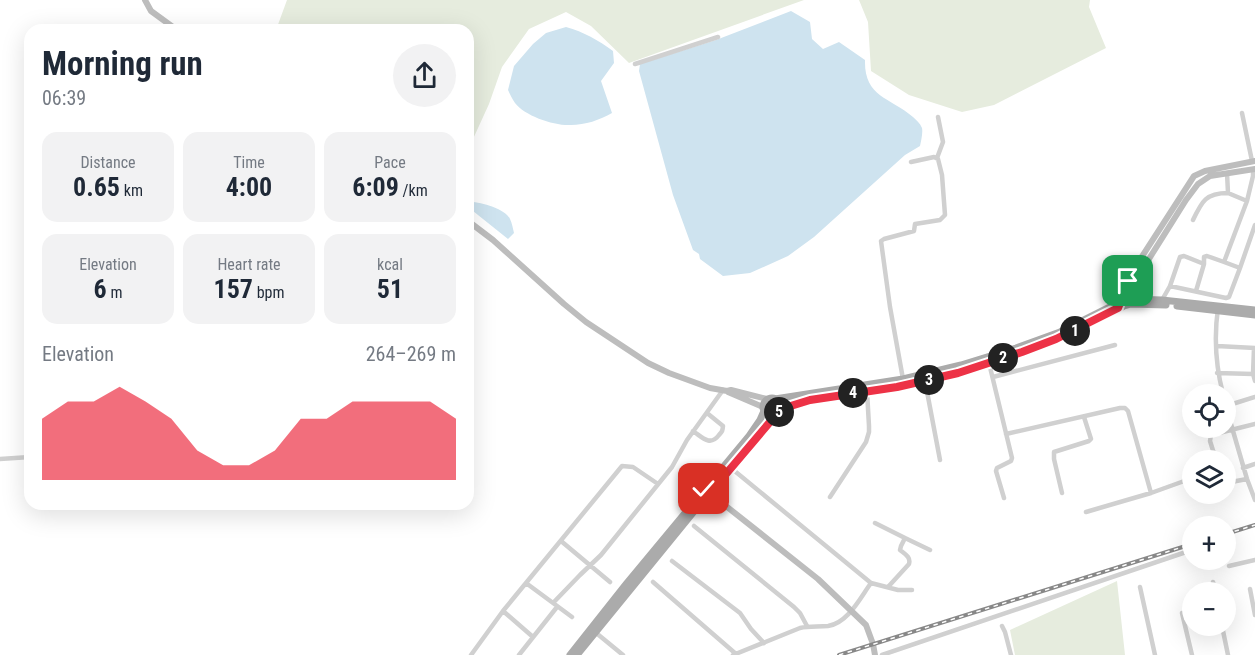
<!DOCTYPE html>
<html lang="en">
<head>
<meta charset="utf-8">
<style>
	:root { --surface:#fff; --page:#f2f2f3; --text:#1f2937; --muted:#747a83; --accent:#ed3246 }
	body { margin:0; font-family:"Roboto Condensed",sans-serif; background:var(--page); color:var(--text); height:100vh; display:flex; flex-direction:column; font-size:22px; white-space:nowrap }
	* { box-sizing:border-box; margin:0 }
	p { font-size:20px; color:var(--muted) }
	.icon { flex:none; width:33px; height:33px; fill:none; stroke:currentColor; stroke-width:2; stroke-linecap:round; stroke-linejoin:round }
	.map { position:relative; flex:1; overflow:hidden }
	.details { position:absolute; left:24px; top:24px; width:450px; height:486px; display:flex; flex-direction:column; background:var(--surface); border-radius:18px; box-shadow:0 6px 24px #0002 }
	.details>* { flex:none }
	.tools { position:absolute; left:1182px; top:384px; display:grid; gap:12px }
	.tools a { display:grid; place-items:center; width:54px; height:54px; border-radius:50%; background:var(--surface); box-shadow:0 6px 24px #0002; font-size:30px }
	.pin { position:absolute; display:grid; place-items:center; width:51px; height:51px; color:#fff; margin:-26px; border-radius:12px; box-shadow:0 3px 9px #0006 }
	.km { position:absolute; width:30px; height:30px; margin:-15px; border-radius:50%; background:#222; color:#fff; font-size:16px; line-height:30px; text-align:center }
	.round { display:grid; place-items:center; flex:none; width:63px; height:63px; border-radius:32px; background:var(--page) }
	.summary { display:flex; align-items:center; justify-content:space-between; height:102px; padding:0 18px }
	h1 { font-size:33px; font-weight:700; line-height:45px }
	.stats { display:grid; grid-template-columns:repeat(3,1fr); gap:9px; height:102px; padding:6px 18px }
	.stats div { display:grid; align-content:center; border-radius:15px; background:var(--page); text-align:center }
	.stats b { font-size:26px; font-weight:700 }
	.stats small { font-size:16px; font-weight:400 }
	.stats p { font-size:16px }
	.chart { height:168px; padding:12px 18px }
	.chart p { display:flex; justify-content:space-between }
	.chart svg { width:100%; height:108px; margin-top:6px; fill:var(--accent); opacity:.7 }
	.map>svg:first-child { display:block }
</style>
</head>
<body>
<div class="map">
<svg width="1255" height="655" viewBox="0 0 1255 655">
	<rect width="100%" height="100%" fill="#fff"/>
	<path fill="#e6ecde" d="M287,0H804L629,63L591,26L566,12L529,29L502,67L489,104L473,139L468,143V30H276Z
		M859,0H1090L1089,7L1106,48L994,105L962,112L909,95L871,71L868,22Z
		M1117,581L1125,655H1015L1010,630Z"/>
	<path fill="#cee3ef" d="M791,11L810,22L812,39L823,49L839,42L865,60C864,97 889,97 913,117C916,120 920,123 922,128C923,133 921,141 920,146L905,155L814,237L788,256L750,273L723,276L700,259L699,254L693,250L673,195L639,71L640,64L716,40Z
		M566,27C584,32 598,40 613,51L614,63L601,81L612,113C600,120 585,125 571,125C554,126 525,116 515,103C512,99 510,94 508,90L514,66L533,44L546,33Z
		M471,202C481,202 506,209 510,219C512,223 513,229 514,233L508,239L468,207V204Z"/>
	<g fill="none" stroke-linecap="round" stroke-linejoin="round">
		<path stroke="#d0d0d0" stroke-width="4.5" d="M635,64L718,37
			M1242,113L1252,161
			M937,158L943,142L938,117
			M1247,201L1253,176V169
			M1193,220C1202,201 1206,193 1228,193L1227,173
			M1240,268L1255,225
			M1170,286L1180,257L1184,256L1204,264
			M1196,291L1204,264V257L1207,256L1224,262
			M1162,300L1170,286L1226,298L1229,297L1240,268L1224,262L1247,201L1228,193
			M1218,308C1214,336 1216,367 1223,394
			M1217,346L1255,348
			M1254,348L1253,374L1255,381
			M989,363L1012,458L1011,461L997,468L996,471L1004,498
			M1217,373L1253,374
			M993,377L1115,345
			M903,379L890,307L881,241L884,239L914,231L915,224L940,220L945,215L942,175L938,159L934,157L911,162
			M925,381L940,460
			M1226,406L1255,397
			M1226,407L1247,479L1255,500
			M693,431C702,437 710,447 719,435C723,430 722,433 723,426L707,413
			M1006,434L1120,408H1125L1128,411L1151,493
			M0,459L30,457
			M1216,460L1210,441L1211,435L1255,424
			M731,468L871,583C860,598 848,623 828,626C818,627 809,626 800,628L733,655
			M1243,468L1255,464
			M1226,483L1247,479
			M1062,493L1054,459V452L1089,441L1091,439L1084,417
			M830,497L866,442L869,432V426L867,391
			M1086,512L1151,493L1187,480
			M875,523L905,538L901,546L900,550C905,554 911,557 909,564L888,587
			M694,526L794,607L800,613L807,626
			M905,538L930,550
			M561,541L610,582
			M672,561L740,613L751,629L764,643
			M1229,566L1255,560
			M653,582L736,654
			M1213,582L1215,592
			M526,583L572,617
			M871,583L898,590H912
			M1140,587L1155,655
			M1250,589L1255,615
			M553,603L580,575L601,555L672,467L687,440L723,390
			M503,611L533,637
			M1182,613L1192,655
			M1002,626L1005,632L1011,655
			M1222,626L1228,655
			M595,632L623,655
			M471,655L503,611L622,466L633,467L658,484
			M519,655L557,607
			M882,655L1192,550"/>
		<path stroke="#bdbdbd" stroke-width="6" d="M145,0L151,11L177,30
			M468,221L493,240L564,304L586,322L648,363L669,373L710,388L727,391L731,390L767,399
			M1131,303L1134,287L1142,270L1186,200L1198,184L1210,176L1255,169
			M1119,304L1132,272L1194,176L1205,171L1255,161
			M728,392L763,407
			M707,491L818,579L866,625L873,644L875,655"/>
		<path stroke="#ababab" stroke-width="7" d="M1177,306L1255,315
			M763 407a9 9 0 1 1 18 0a9 9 0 1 1-18 0Z
			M775,399L903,379L961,365L1016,348L1060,332L1120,302L1131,299L1162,300L1255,310
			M781,409L810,400L897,387L958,373L1022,352L1056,339L1124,306L1131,304L1166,305
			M570,655L627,583L749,436L760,420L764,411
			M577,655L696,509L776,415"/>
		<g stroke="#888" stroke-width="4">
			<path id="rail" d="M1226,534L1255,525
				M839,655L1192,544"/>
		</g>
		<use href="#rail" stroke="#fff" stroke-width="1.5" stroke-dasharray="4.5" stroke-linecap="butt"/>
	</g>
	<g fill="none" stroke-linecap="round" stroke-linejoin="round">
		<g stroke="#fff" stroke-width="12">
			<path id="route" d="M704,489L709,494L781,409L810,400L897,387L958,373L1022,352L1056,339L1118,308L1128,281"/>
		</g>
		<use href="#route" stroke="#ed3246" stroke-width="8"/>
	</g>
</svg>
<div class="tools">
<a><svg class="icon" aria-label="locate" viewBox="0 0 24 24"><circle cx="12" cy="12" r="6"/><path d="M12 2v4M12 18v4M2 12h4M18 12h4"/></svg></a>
<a><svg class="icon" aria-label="layers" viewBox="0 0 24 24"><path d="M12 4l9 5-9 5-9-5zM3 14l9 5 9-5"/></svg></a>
<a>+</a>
<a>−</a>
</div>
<div class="pin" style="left:1128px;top:281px;background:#1e9e55"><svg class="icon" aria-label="arrive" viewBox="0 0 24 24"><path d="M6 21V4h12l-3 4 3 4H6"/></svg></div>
<div class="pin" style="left:704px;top:489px;background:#d93025"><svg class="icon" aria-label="check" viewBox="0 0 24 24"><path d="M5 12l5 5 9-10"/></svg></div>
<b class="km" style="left:1075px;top:331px">1</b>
<b class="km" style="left:1003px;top:358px">2</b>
<b class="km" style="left:929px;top:380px">3</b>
<b class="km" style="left:853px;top:393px">4</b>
<b class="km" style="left:779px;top:412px">5</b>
<section class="details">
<div class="summary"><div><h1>Morning run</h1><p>06:39</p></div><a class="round"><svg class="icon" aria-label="share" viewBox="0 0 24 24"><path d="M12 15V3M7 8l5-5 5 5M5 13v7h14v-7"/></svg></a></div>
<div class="stats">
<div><p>Distance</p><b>0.65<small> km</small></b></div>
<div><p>Time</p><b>4:00</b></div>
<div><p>Pace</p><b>6:09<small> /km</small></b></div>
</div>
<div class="stats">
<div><p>Elevation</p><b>6<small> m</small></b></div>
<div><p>Heart rate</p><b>157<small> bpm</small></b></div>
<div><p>kcal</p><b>51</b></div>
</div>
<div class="chart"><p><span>Elevation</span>264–269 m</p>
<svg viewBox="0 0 160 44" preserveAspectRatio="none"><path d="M0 44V19L10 12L20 12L30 6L40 12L50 19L60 32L70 38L80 38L90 32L100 19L110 19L120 12L130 12L140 12L150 12L160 19V44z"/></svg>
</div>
</section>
</div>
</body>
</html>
